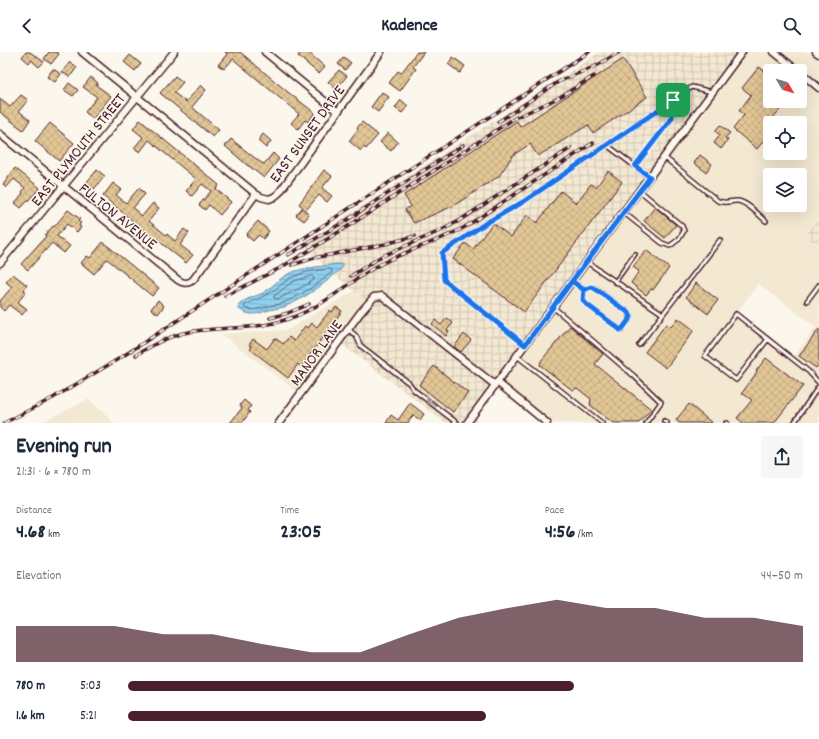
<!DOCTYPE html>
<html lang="en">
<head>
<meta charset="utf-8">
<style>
	:root { --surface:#fff; --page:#f6f6f7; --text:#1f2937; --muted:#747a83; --accent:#4a1f2b }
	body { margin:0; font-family:Dekko,sans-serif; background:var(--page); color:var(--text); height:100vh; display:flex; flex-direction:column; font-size:15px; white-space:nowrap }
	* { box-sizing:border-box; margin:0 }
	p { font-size:13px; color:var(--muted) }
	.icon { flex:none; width:22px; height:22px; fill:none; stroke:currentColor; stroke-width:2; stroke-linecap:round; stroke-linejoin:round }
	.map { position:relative; height:371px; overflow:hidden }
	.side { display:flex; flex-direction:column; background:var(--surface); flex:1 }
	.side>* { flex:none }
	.needle { width:26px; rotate:128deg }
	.fabs { position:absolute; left:763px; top:12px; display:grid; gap:8px }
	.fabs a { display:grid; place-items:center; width:44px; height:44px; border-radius:4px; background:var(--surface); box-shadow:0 4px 16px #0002; font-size:20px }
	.pin { position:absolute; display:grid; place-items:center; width:34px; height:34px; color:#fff; margin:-17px; border-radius:8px; box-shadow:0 2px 6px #0006 }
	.round { display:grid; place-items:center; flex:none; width:42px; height:42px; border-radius:4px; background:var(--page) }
	.summary { display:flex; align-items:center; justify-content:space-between; height:68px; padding:0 16px }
	h1 { font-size:22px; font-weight:700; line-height:30px }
	.metrics { display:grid; grid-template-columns:repeat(3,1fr); gap:6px; height:68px; padding:4px 16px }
	.metrics div { display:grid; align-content:center }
	.metrics b { font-size:20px; font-weight:700 }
	.metrics small { font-size:11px; font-weight:400 }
	.metrics p { font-size:11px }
	.chart { height:112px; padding:8px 16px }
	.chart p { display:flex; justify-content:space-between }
	.chart svg { width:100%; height:72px; margin-top:4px; fill:var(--accent); opacity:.7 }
	ul { padding:0 16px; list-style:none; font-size:13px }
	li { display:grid; grid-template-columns:64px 48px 1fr; align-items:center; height:30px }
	li i { height:10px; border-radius:5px; background:var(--accent) }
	header { display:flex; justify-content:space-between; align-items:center; height:52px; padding:0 16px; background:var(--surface); font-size:18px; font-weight:700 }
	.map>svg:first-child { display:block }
</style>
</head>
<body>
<header><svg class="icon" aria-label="back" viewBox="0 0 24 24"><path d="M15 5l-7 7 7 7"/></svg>Kadence<svg class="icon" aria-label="search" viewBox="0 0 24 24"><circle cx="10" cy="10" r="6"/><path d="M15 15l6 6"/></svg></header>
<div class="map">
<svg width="819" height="371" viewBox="0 0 819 371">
	<defs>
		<pattern id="industrial-grid" width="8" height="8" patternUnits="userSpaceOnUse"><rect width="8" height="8" fill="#f3e8d2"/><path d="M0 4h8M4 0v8" fill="none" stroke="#d2c7b4"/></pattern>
		<pattern id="water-rules" width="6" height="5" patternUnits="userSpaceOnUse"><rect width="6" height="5" fill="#8dd1ef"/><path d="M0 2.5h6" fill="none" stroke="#7bb3cd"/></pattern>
		<pattern id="building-cross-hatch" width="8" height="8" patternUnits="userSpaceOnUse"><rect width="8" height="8" fill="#e1c696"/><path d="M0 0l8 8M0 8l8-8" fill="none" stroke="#c3aa81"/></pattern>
	</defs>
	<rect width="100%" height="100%" fill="#fbf7ec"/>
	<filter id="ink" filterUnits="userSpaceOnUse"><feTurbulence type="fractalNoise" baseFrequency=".025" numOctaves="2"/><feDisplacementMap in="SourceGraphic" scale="8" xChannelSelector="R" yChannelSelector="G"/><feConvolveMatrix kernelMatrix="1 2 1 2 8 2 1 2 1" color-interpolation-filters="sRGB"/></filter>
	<g filter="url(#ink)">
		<path fill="#f3e8d2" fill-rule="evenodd" d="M743,0H810L819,7V165L805,183L819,194V329L793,306L816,275L758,232L735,263L819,330V371H547L496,327ZM770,19H800V49H770ZM770,71H800V101H770ZM770,123H800V153H770Z
			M354,239L368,249L299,341L221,282L287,278Z
			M89,347L114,371H40Z"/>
		<path fill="url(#industrial-grid)" d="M600,0H743L464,371H446L337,289L367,249L354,239L312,203L305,191Z
			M819,165V194L805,183Z"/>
		<path fill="url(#water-rules)" stroke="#728aa1" d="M337,212L343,213V215C326,231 306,246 284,255C279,256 274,257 269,258C257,262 250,265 239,257L238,254C245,246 254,245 263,241C272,236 278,227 288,222C303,215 320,215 337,212Z"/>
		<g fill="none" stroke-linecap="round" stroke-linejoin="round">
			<path stroke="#656679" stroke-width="1" d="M330,217L332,218V220C319,232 297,246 280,252C275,253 270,254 265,255C258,257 250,260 244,255L245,253L264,244L273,239L290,226L306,220Z
				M312,224L314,226V228L304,234L280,246L276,247L274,246V244L292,230Z"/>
		</g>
		<path fill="url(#building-cross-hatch)" stroke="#4a1f2b" d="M26,0H30L44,10L39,15L31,8L29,11L22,5Z
			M49,0H56L59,2L51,12L44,7Z
			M225,0H240L289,41L315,61L308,70L305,68L298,77L291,71L299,62L233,7L224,17L218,13L227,2Z
			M301,0H308L325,15L319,22L298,4Z
			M417,0H424L413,15L416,17L400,39L389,31L398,19L401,21Z
			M130,3L141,12L135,19L124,10Z
			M344,5L351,11L345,18L338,12Z
			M453,5L465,14L460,21L448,12Z
			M623,7L647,45L593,81L588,73L538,104L530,92L513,103L499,124L453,154L414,171L405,158L411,154L404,143L517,69L520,75Z
			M70,10L77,15L70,25L62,20Z
			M759,15L770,23V49H779L784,53L770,69V80L757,97L733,77L744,63L739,59L751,43L742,36Z
			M53,17L61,22L55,30L47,25Z
			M339,18L347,24L336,37L328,30Z
			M175,24L183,30L174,41L186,50L201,33L206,38L192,55L219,78L213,85L160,41Z
			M91,25L98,31L96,33L111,44L93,67L85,60L97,45L83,35Z
			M69,31L78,38L73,44L64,38Z
			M382,40L389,45L378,60L371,55Z
			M21,43L28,48L19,59L30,68L23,78L0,60V47L10,55Z
			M401,48L408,54L402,61L395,56Z
			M140,68L219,133L216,137L231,150L220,163L209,153L205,158L199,153L211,139L202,132L192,144L186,139L196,127L149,88L140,100L134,96L143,85L133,77Z
			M362,70L378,83L366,97L364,95L361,99L349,89L358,77L357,76Z
			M50,71L74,91L59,109L35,89Z
			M720,73L730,81L725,86L728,88L721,97L714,91L720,83L715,79Z
			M388,81L398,90L391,99L380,90Z
			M263,82L271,89L266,96L258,89Z
			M231,87L260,110L264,112L273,101L279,107L264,126L249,114H248L225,94Z
			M700,103L712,112L706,120L694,111Z
			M15,116L40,136L21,156L15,151L23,141L22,140L25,136L14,127L6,136L3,133Z
			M97,118L105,124L94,137L86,131Z
			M324,118L332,124L322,136L332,144L327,150L319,143L306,158L299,152Z
			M608,119L622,130L524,260L453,207L465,191L473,197L493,171L511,185L527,163L537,171L561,139L576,151L591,132L596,135Z
			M113,131L121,137L116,143L126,151L139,136L145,142L133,156L142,164L153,151L159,156L149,169L166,183L167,182L175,189L184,177L189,181L180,193L193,203L186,211L155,186L154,187L103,144Z
			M655,155L676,173L665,186L644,169Z
			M302,156L309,163L304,169L296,163Z
			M68,158L80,167L78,169L81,171L79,173L81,175L77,180L67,172L57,184L70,194L64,201L52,191L28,218L21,212L46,184L45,183L53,174L54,175Z
			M258,169L269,179L263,187L259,183L253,189L246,183Z
			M103,190L159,236L152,244L107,207L94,222L81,211L87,204L90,206Z
			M646,198L669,216L653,238L651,237L646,243L631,231L639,219L633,215Z
			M13,222L27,233L24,238L26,240L18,250L27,257L22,263L9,253L4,259L0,255V249L12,235L6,230Z
			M696,231L718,248L708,262L686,245Z
			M158,248L164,254L158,262L151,257Z
			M336,255L342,259L301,315L298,312L288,326L250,297L252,295L249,293L253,287L267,297L275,286L283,292L289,285L294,289L305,274L308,276L312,271L317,275L330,258L332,260Z
			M447,266L453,271L447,278L449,279L446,284L432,272L435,268L441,273Z
			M678,266L694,278L666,316L645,300L666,272L671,275Z
			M570,274L603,302L595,312L651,357L639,371H613L590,353L591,347L577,336L573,338L571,337L540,313L541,309Z
			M819,277V312L816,316L799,304Z
			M464,282L471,288L461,300L454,295Z
			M766,306L803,334L774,371H743L737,366L752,348L742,341L757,320L756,319Z
			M434,314L468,341L453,360L419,333Z
			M244,348L251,354L248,358L250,360L242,371H230L242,356L240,353Z
			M410,351L424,362L420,368L413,363L408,371H386L391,363L398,368Z
			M689,352L712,371H679L676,368Z"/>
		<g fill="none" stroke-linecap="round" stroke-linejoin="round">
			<g stroke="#4a1f2b" stroke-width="6">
				<path id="lane" d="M607,93L649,125
					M664,105L718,149C728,152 728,149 737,149C746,149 759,163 766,169
					M635,114L672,66L673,48
					M623,160L662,191L670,194L679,187L684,179L682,174L639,138
					M587,210L663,262
					M572,229L584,238
					M615,230L635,202
					M591,235L595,236L629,261L631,264V265L623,276L621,278L586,252L583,248L584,238Z
					M807,249L819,233
					M553,255L634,324L661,350L646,371
					M348,277L356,284L361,294L409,331L414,338L457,371
					M768,287L736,328L705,304L736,262L808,319L819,331
					M525,293L444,228L442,201L486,171L523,150L692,35L712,40
					M639,293L720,188
					M517,304L602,371
					M664,369L667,371
					M726,371H727
					M794,371L819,334"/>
			</g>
			<g stroke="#4a1f2b" stroke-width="9">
				<path id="street" d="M82,0L256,142L261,145L269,147L274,145L279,141L381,0
					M265,0L338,60
					M774,0L798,19
					M816,0L819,2
					M800,20L819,36
					M0,82L178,228C184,232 188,232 193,228L256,142
					M0,211L174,0
					M497,330L547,371
					M279,371L360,261L374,245L382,244L495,333
					M467,371L742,0"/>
			</g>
			<use href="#lane" stroke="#fbf7ec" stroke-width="3"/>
			<use href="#street" stroke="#fbf7ec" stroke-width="6"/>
			<g stroke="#4a1f2b" stroke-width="3.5">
				<path id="rail" d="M498,70L558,30L598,13L619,0
					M288,203L347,168L463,93
					M292,213L314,206L385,192L415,184
					M351,224L382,204L440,179L457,170L571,96
					M225,244L280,216L313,196L358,168L515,66L558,46L594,24
					M270,266L288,261L309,252
					M136,303C152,293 170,283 189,280C198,278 207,278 216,277C240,276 265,275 288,267C322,256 349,230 379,213C407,198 438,190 465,175L593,91
					M4,371L53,346L120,306L589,0"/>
			</g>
			<use href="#rail" stroke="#fbf7ec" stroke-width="2" stroke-dasharray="6" stroke-linecap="butt"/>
		</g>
		<defs><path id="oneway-shaft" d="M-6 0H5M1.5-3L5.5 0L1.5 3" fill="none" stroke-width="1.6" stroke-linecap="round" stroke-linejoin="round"/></defs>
		<use stroke="#ab9695" href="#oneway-shaft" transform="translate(431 351) rotate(-143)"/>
	</g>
	<g fill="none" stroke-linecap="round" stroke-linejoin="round" filter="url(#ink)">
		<g stroke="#fff" stroke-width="8">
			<path id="route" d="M673,48L523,150L486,171L442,201L444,228L525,293L572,229L584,238L591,235L594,236L629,261L631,265L623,276L620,278L618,276L586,252L583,248L584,238L572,229L650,125L635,114L672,66L673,48"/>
		</g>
		<use href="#route" stroke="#1a73e8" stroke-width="5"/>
	</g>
	<g text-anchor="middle" stroke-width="3" stroke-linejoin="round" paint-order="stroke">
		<g font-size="16" fill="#4a1f2b" stroke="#fbf7ec">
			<text transform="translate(306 81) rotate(-54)" y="6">EAST SUNSET DRIVE</text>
			<text transform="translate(77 97) rotate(-51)" y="6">EAST PLYMOUTH STREET</text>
			<text transform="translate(119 163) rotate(39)" y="6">FULTON AVENUE</text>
			<text transform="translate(315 300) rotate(-54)" y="6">MANOR LANE</text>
		</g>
	</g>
</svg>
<div class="fabs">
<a><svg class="needle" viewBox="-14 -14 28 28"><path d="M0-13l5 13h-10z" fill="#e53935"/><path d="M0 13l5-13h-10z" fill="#747a83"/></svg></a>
<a><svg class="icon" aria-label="locate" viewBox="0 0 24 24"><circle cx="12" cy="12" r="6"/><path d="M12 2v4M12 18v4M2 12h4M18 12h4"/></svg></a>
<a><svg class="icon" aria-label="layers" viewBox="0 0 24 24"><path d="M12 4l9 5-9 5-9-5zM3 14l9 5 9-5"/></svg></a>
</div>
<div class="pin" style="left:673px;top:48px;background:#1e9e55"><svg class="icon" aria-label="arrive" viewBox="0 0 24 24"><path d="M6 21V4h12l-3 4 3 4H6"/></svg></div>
</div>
<section class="side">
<div class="summary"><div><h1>Evening run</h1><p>21:31 · 6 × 780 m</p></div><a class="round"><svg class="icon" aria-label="share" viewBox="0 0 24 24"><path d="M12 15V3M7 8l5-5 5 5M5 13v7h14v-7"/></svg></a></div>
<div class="metrics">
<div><p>Distance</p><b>4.68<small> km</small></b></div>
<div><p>Time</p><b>23:05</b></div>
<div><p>Pace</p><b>4:56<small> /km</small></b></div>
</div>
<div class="chart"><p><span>Elevation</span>44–50 m</p>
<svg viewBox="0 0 160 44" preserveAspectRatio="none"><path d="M0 44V22L10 22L20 22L30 27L40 27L50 33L60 38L70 38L80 27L90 17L100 11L110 6L120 11L130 11L140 17L150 17L160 22V44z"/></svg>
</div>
<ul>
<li><b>780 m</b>5:03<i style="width:66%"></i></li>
<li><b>1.6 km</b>5:21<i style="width:53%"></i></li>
</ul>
</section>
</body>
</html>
